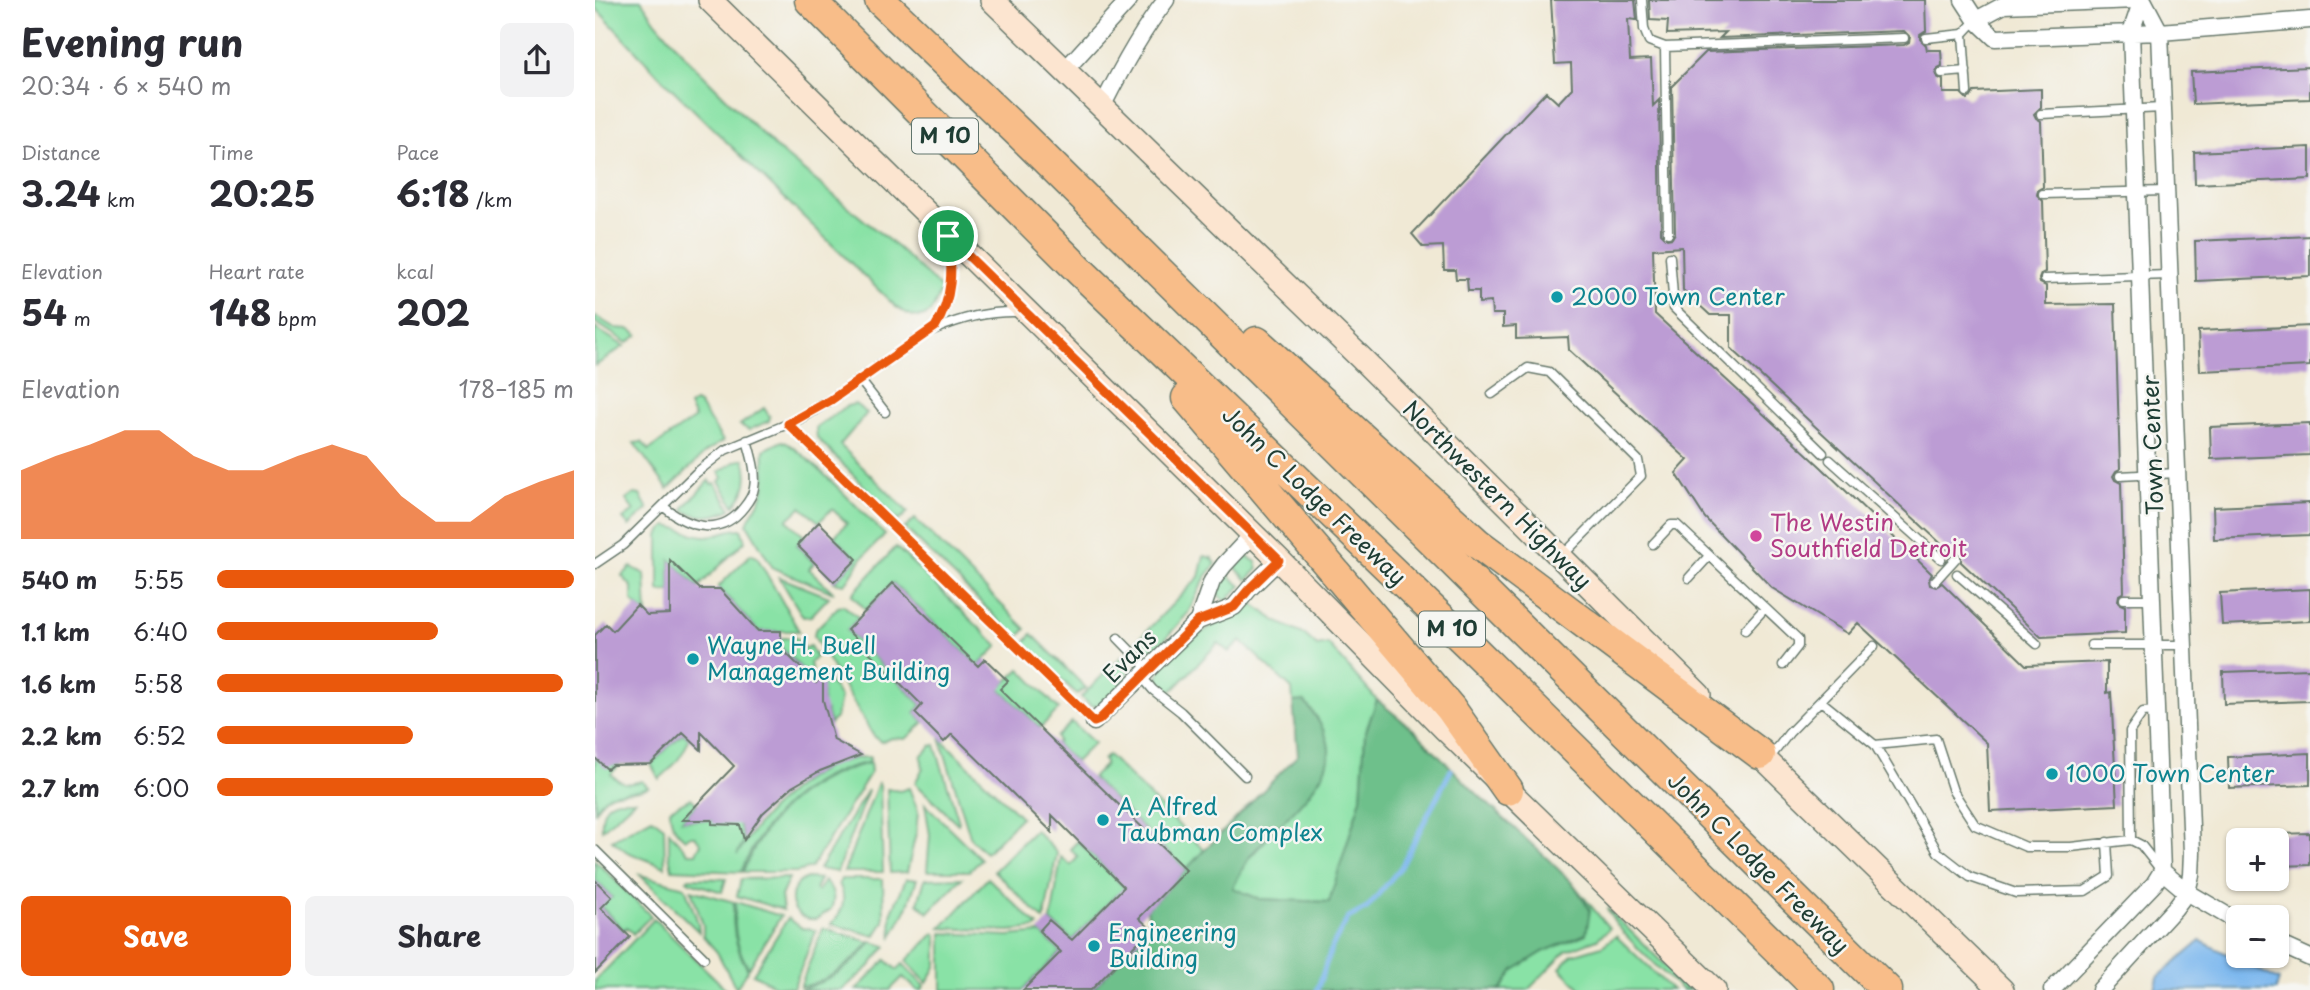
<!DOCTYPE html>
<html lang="en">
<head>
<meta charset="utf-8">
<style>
	:root { --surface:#fff; --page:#f2f2f3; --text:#2b2b33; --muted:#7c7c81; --accent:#ea580c }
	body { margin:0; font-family:"Playpen Sans",sans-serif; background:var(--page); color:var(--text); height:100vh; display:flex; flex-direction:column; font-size:26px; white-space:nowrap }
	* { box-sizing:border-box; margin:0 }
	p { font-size:23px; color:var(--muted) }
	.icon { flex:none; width:38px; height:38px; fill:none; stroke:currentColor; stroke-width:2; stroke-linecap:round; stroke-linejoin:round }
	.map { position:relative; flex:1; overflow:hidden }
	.details { display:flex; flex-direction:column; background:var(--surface); width:595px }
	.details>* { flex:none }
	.fabs { position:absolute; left:1631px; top:828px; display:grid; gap:14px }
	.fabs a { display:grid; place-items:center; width:63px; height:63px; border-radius:10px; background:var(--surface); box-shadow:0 2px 5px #0004; font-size:35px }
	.pin { position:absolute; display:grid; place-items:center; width:60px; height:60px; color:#fff; margin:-30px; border:4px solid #fff; border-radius:50%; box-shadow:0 2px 7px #0007 }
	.round { display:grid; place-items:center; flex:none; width:74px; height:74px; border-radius:10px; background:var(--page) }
	.head { display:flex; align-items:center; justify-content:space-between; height:119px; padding:0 21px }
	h1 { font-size:38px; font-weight:700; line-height:52px }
	.metrics { display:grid; grid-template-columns:repeat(3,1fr); gap:10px; height:119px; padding:7px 21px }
	.metrics div { display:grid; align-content:center }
	.metrics b { font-size:35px; font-weight:700 }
	.metrics small { font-size:19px; font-weight:400 }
	.metrics p { font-size:19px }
	.chart { height:196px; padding:14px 21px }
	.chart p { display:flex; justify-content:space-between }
	.chart svg { width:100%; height:126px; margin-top:7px; fill:var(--accent); opacity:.7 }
	.button { display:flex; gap:14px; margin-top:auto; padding:14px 21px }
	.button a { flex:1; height:80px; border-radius:10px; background:var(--accent); color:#fff; font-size:28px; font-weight:700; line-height:80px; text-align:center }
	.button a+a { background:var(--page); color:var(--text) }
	ul { padding:0 21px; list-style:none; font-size:23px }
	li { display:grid; grid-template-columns:112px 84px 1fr; align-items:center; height:52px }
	li i { height:18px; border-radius:9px; background:var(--accent) }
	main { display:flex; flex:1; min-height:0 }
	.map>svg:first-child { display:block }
</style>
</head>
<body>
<main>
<section class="details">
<div class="head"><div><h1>Evening run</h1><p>20:34 · 6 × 540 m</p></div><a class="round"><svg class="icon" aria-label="share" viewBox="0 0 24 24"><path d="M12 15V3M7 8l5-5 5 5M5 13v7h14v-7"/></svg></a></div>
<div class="metrics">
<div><p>Distance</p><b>3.24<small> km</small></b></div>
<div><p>Time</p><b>20:25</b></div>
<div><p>Pace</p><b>6:18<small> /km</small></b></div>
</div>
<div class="metrics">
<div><p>Elevation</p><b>54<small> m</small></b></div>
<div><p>Heart rate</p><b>148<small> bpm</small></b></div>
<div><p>kcal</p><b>202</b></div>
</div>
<div class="chart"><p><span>Elevation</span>178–185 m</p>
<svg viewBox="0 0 160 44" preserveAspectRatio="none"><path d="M0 44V20L10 15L20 11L30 6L40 6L50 15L60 20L70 20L80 15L90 11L100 15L110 29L120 38L130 38L140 29L150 24L160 20V44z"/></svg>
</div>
<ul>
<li><b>540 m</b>5:55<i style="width:100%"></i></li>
<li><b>1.1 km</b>6:40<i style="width:62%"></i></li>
<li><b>1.6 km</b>5:58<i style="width:97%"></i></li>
<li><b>2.2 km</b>6:52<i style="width:55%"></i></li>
<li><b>2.7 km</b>6:00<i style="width:94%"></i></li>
</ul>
<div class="button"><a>Save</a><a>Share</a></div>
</section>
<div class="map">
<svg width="1715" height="990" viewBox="0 0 1715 990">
	<rect width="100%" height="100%" fill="#f6f6f2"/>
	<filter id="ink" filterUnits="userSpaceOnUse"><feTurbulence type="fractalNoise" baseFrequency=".0143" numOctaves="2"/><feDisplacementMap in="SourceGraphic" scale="14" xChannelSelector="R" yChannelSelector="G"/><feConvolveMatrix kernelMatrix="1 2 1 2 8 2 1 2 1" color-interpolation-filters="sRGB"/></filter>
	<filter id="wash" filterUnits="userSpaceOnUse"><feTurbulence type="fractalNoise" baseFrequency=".00686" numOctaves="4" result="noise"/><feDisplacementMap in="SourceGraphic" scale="28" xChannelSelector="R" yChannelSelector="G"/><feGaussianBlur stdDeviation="1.57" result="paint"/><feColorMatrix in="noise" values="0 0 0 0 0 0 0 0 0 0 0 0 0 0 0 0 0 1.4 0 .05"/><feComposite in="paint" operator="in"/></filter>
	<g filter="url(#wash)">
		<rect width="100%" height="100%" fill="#f0e9d5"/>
		<path fill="#89e2a6" stroke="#54906d" stroke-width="2" d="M0,0H46L61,22L97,64L181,148L303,248L346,288C338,317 327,326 301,307L67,79L0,7Z
			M0,316L20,328L34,329L43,335L32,343L0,322Z
			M0,328L29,346L0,366Z
			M100,402L104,404L128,441L111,452L73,489L39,443L47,442L54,450L100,418L94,406Z
			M260,404L272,413L245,445L313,512L303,521L222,438L221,428L252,406Z
			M169,408L175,417L174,421L154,430L145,425Z
			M187,441C204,445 273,518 290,535L267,558L253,580L249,584L239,582L262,559L239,537L252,523L237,509L224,522L206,507L192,520L210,537L202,545L219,563L214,569L239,593L178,568L152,524C155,513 166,503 169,489C172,475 167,463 169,450Z
			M149,459C155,477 152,492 139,506L124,481L128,478L124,472L141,461Z
			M114,480L116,484L120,483L136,509C119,518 106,518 89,511V508Z
			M39,494L45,495L53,509L34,526L28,519L39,511L31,500Z
			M320,519L431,629L422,638L310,528Z
			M72,526C86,528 97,536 111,536C123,536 134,528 146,529L150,541L103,587L75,560V592L64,591V536L66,531Z
			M301,547L403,646L385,664L386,669L298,583L271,610L257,595L259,592Z
			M156,554L162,557L204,631H163L123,587Z
			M609,556L617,558L621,564L610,578L593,613L564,646C555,652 548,649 540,643L604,577Z
			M653,557L661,562L663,569L652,580L640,567L648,558Z
			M36,567L50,574L52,615L37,601V587L27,576Z
			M632,574L646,586L630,601L621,593L622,586Z
			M184,577L234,597L216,616L208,617Z
			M654,601L681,621L710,635L722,646L733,644L782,700L770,734L766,798L734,902L664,899L637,888L654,858L708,800L729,773L723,719L710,702H698L697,689L646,641L634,652L623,643L578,690L571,692L563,680C563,652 633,619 654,601Z
			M248,605L264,618L252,630L327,705L320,713L329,722L311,739L297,738L286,742L278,735L219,636L220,630L243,607Z
			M437,634L491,688L482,694L428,644Z
			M185,638H202L209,649L215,646L221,657L215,663L218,676L178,716L208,670L186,648Z
			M526,657L533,666C535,682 512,706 496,706L486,697Z
			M425,669L464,709L445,728L402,686L408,685Z
			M230,673L245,698L241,717L235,724L231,711L228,714L227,676Z
			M477,722L499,743L480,762L461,744L463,741L461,737Z
			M88,733L94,739C88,756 78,768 64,779L56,764Z
			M345,738L426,817L391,853L376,839Z
			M340,745L364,822L363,824L320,783L328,768L326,756L336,746Z
			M513,755L609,850L591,870L497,778L511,764L508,760Z
			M275,757V762C213,774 169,816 146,872L77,869L74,855V831L93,853H101L106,844L100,836H94L90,839C79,830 75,822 75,809L96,798L102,804L87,820H143L149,840L142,855C167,811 220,758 275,757Z
			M0,758L17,765L25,764L16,774C26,785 33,785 47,781L53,787C31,797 11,784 0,813Z
			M275,763L276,772L216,868L202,872H148C172,813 212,778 275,763Z
			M283,783L285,785L288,872H249Z
			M314,788L323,811L321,833L312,872L295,873L292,789L305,791Z
			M273,790L242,872L224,869Z
			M23,800H40L7,830C6,816 8,803 23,800Z
			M330,804L386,859L374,871H332L335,835Z
			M57,818L69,827L70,867L32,852L17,840Z
			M440,830L462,853L449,920L399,871Z
			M483,841L541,899L521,895L477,940L456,921L466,857L476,865L483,857L475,849Z
			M0,860L56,916L38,934L32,927L29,930L4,905L17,897L0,880Z
			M45,875L90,887L103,923L104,932Z
			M94,878H96L131,879L127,892L95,882L92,880Z
			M194,878L186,896L188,910L142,896L146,879Z
			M212,878L225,879L220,889L223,891L229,881C238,889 241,897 236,909L222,919C195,923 187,888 212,878Z
			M367,878L333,913L323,903L330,879Z
			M393,878L443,926L441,928L414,931L346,928Z
			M246,879H288L289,922L280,936L236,924C248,913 252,898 244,884Z
			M311,879H322L312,908L297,937L296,914Z
			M979,885L1014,928L1013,930L1002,939L971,951L933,990H906L919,970L948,952L995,910Z
			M96,890L139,902C136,927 140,948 153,970L141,988L122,952L108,936V925Z
			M141,902L186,916L154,968C140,948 138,926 141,902Z
			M1012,908L1095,990H1087C1068,972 1020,930 1012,908Z
			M193,918L207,928L221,930L198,988L180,986L158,974Z
			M59,919L132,990H0V981Z
			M228,928L275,942C256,963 234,982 205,987Z
			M340,933L342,935V965L332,983L311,961Z
			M347,933L413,936L446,933L466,952L428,990H347Z
			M1021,936L1073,986L1077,990H987L965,968L977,955L1007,946Z
			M277,942L291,946L274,967L247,990H205C234,981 257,967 277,942Z
			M291,960L302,970L308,964L329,986L327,990H322L308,977L295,990H261Z"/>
		<path fill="#6ec08b" stroke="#467e60" stroke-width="2" d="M782,700L819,730L877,789L956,862L979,885L995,910L991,934L948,952L919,970L906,990H496L555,929L552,909L703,755L698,702L709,701C719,714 733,732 734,749C736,784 678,829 656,855C649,865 643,877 638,888L664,899L734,902L766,798L770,734Z"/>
		<path fill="#7cb7ee" stroke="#4e7a91" stroke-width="2" d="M1606,941L1684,980L1681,990H1560L1563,977Z"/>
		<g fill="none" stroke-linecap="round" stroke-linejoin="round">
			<path stroke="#7cb7ee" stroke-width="5" d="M722,990L737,947L753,918L772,908L806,867L856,770"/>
		</g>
		<g id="blocks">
			<path fill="#bc9cd4" d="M956,0H1040L1042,20L1033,19L1035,60L1056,59L1058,106L1064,100L1066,233L1072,239L1077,238L1080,233L1077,86L1111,52L1309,45L1314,42L1315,37L1309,31L1125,38L1131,32L1072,34L1073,21L1055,20L1054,0H1330L1331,31L1325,35V39L1331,45L1332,50H1346L1347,66L1343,68L1340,73L1342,77L1348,80V93H1366L1372,99L1376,97L1379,92L1446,89V107L1439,114L1441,118L1446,121L1448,187L1443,190L1442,195L1448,201L1450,272L1446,274L1444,279L1445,283L1451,286V305L1520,304L1525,469L1521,471L1518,476L1520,480L1526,483L1529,592L1524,595L1523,600L1525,604L1530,606V633L1446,637L1366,562V554L1362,552L1356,553L1136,348V315H1115L1088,290L1087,247L1058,249L1060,314L1226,467L1337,574L1334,580L1335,585L1341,587L1347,583L1431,665L1512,662V693L1516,692L1522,805L1395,811L1392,743L1263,623L1253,634L1177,588L1110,518L1081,473L1093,460L974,350L973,337L921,339V326L908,327V314H897L896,302L884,303V291H873L872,279H861L860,270H849L848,246L828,247L817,234L951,92L963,103L977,88L976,63L960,64Z
				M1715,67V99L1598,104L1596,72Z
				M1715,147V179L1600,184L1599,152Z
				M1715,236V276L1601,281L1600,241Z
				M1715,326V366L1605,371L1603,331Z
				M1715,423V455L1616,459L1615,427Z
				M1715,503V535L1619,539L1618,507Z
				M224,522L262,559L239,582L202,545Z
				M75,560L105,589H125L163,631H186V648L221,683L228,675V700L239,740L266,755L225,771L197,787L168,813L149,840L145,825L117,824V820H87L139,766L106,732V750L88,733L56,764L17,765L12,769L0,758V635L11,624L18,631L42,605L52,615L75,614Z
				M298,583L383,666L390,659L413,681L405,689L591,870L544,918L556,929L496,990H428L466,952L444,931L454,920L477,940L529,887L457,815V832L357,734L349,742L320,713L327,705L252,630Z
				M1715,589V621L1627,625L1625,593Z
				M1715,669V701L1629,704L1628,672Z
				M1715,753V785L1634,788L1633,757Z
				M1715,833V865L1682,866V834Z
				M0,880L17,897L6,908L35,937L0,973Z"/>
		</g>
	</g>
	<g filter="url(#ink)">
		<use href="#blocks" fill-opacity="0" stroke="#68796c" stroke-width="2"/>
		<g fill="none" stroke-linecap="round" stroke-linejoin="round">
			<g stroke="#68796c" stroke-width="11">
				<path id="lane" d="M1047,0L1049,29L1054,41L1070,47
					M1368,34L1372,92
					M1331,38L1368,34L1381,20
					M1347,73L1371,71
					M1446,114L1567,108
					M1448,194L1571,191
					M1073,233L1070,47L1309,38
					M1075,257L1079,308L1228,453
					M1450,279L1574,275
					M338,330C367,318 393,311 424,312
					M265,380L290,412
					M897,394L933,368L954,372L1043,460L1046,476L967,556
					M193,424L499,722
					M1235,460L1346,559
					M1525,476L1582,473
					M69,507C94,528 126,537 149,507C153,502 158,495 159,488C162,472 156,455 152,440
					M1058,544L1076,525H1082L1203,639V646L1188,665
					M0,564L28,545L101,473L130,450L207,418L236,400L340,327C357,302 358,273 354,244
					M1362,574L1442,644
					M1094,578L1114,556
					M1529,599H1557
					M1150,630L1170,608
					M523,638L554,670
					M1496,645H1588
					M547,677L558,690L586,712L650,776
					M1227,702L1280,745L1341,739L1358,791L1380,825L1431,847H1476L1536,840L1546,845L1565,869
					M1280,745L1343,852L1375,877L1421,893L1490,891L1514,876L1512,842
					M1174,759L1194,733L1279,646
					M1536,840L1535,731L1548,712L1562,711
					M0,850L109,958"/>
			</g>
			<g stroke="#68796c" stroke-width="19">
				<path id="street" d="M1368,0L1381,20
					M1542,0L1409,5L1381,20L1400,38L1565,32L1715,20
					M470,70L534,0
					M508,105C526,69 546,32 571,0
					M603,621L639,607L655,588L684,560
					M499,722L603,621L617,581L629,565L657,535
					M1567,871L1592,892L1643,922
					M1682,943L1715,958
					M1457,990L1559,884L1567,871L1536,32L1547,0
					M1505,990L1580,908L1592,892L1596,875L1597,853L1565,32L1548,0"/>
			</g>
			<g stroke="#68796c" stroke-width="26">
				<path id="secondary" d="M115,0L684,560L849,728L1119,990
					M397,0L766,358L1104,695
					M1153,743L1407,990"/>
			</g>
			<g stroke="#68796c" stroke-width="33">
				<path id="highway" d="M215,0L486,272L874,645L1224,990
					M285,0L425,134L1292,990
					M662,342L882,543L1165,754
					M592,398L856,709L913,790"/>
			</g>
			<use href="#lane" stroke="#fff" stroke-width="8"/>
			<use href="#street" stroke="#fff" stroke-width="16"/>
			<use href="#secondary" stroke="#fce5d0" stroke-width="23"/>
			<use href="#highway" stroke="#f8bd89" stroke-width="30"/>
			<g stroke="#68796c" stroke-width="11" stroke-linecap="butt">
				<path id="lane-bridge" d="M1340,581L1361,558"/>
			</g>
			<use href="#lane-bridge" stroke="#fff" stroke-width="8"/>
		</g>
	</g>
	<g fill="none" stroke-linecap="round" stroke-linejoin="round" filter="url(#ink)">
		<g stroke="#fff" stroke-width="14">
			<path id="route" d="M353,236L684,560L655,588L639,607L603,621L504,720L499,722L193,424L236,400L340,327C358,299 358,268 353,236Z"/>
		</g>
		<use href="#route" stroke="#ea580c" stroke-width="9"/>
	</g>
	<g fill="#0f9aa8" stroke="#f6f6f2" stroke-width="2.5">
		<circle cx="962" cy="297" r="7"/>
		<circle cx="98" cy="659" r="7"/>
		<circle cx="1457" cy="774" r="7"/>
		<circle cx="508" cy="820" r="7"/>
		<circle cx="499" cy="946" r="7"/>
	</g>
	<circle fill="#d1479c" stroke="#f6f6f2" stroke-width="2.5" cx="1161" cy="536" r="7"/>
	<g text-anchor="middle" stroke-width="5" stroke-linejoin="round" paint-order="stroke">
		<g fill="#f6f6f2" stroke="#60746d" stroke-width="2">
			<rect x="317" y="118.5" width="66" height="35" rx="5"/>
			<rect x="824" y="611.5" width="66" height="35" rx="5"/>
		</g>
		<g font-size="21" font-weight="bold" fill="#1f3d34">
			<text x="350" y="143">M 10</text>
			<text x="857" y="636">M 10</text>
		</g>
		<g font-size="23" fill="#0d838f" stroke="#f6f6f2" text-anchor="start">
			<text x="976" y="305">2000 Town Center</text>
			<text x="112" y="654">Wayne H. Buell<tspan x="112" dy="26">Management Building</tspan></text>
			<text x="1471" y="782">1000 Town Center</text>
			<text x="522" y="815">A. Alfred<tspan x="522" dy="26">Taubman Complex</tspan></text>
			<text x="513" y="941">Engineering<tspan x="513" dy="26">Building</tspan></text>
		</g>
		<g font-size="23" fill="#1f3d34" stroke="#f6f6f2">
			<text transform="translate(1558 445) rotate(-92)" y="8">Town Center</text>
			<text transform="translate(902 495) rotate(45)" y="8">Northwestern Highway</text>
			<text transform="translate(719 496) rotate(44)" y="8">John C Lodge Freeway</text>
			<text transform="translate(535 656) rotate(-45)" y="8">Evans</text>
			<text transform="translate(1163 863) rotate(45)" y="8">John C Lodge Freeway</text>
		</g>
		<g font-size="23" fill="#b23c85" stroke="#f6f6f2" text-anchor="start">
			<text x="1175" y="531">The Westin<tspan x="1175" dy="26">Southfield Detroit</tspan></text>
		</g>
	</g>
</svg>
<div class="fabs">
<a>+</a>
<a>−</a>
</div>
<div class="pin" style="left:353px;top:236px;background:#1e9e55"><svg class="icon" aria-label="arrive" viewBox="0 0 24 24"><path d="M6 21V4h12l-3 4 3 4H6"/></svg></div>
</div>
</main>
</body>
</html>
